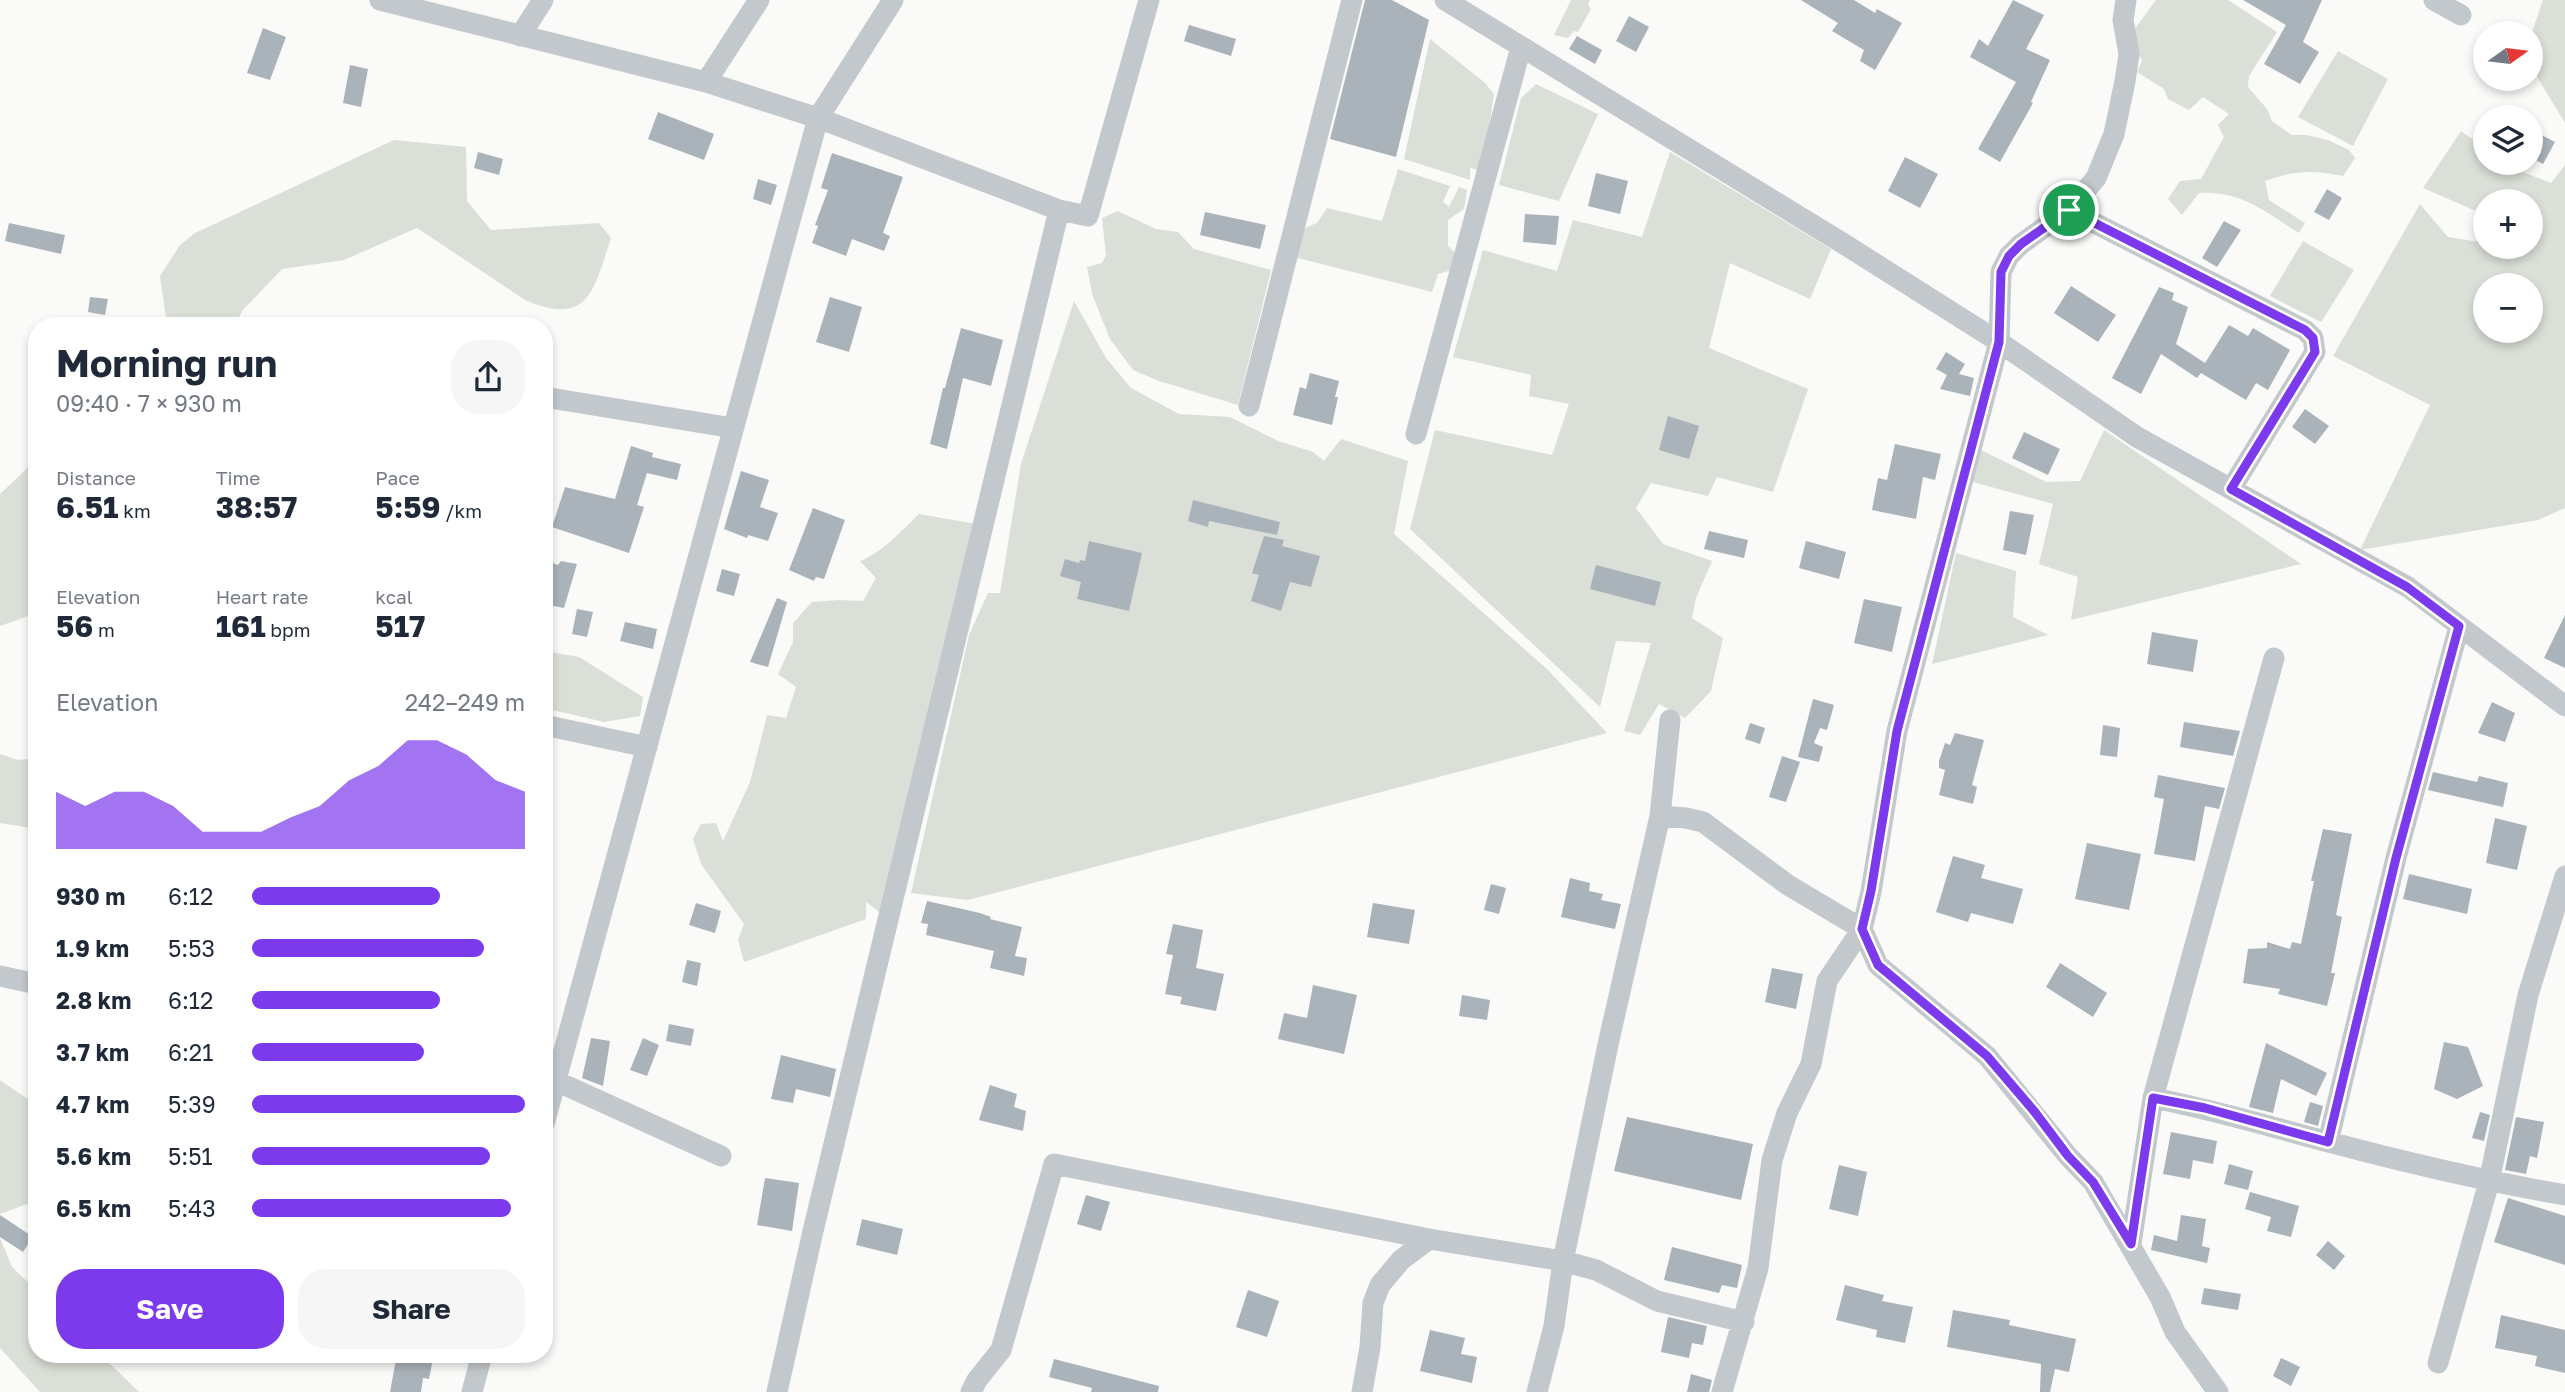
<!DOCTYPE html>
<html lang="en">
<head>
<meta charset="utf-8">
<style>
	:root { --surface:#fff; --page:#f6f6f7; --text:#1f2937; --muted:#747a83; --accent:#7c3aed }
	body { margin:0; font-family:"Golos Text",sans-serif; background:var(--page); color:var(--text); height:100vh; display:flex; flex-direction:column; font-size:26px; white-space:nowrap }
	* { box-sizing:border-box; margin:0 }
	p { font-size:23px; color:var(--muted) }
	.icon { flex:none; width:38px; height:38px; fill:none; stroke:currentColor; stroke-width:2; stroke-linecap:round; stroke-linejoin:round }
	.map { position:relative; flex:1; overflow:hidden }
	.details { position:absolute; left:28px; top:317px; width:525px; height:1046px; display:flex; flex-direction:column; background:var(--surface); border-radius:28px; box-shadow:0 4px 10px #0003 }
	.details>* { flex:none }
	.needle { width:46px; rotate:76deg }
	.tools { position:absolute; left:2473px; top:21px; display:grid; gap:14px }
	.tools a { display:grid; place-items:center; width:70px; height:70px; border-radius:50%; background:var(--surface); box-shadow:0 4px 10px #0003; font-size:35px }
	.pin { position:absolute; display:grid; place-items:center; width:60px; height:60px; color:#fff; margin:-30px; border:4px solid #fff; border-radius:50%; box-shadow:0 2px 7px #0007 }
	.round { display:grid; place-items:center; flex:none; width:74px; height:74px; border-radius:28px; background:var(--page) }
	.summary { display:flex; align-items:center; justify-content:space-between; height:119px; padding:0 28px }
	h1 { font-size:38px; font-weight:700; line-height:52px }
	.stats { display:grid; grid-template-columns:repeat(3,1fr); gap:10px; height:119px; padding:7px 28px }
	.stats div { display:grid; align-content:center }
	.stats b { font-size:30px; font-weight:700 }
	.stats small { font-size:19px; font-weight:400 }
	.stats p { font-size:19px }
	.chart { height:196px; padding:14px 28px }
	.chart p { display:flex; justify-content:space-between }
	.chart svg { width:100%; height:126px; margin-top:7px; fill:var(--accent); opacity:.7 }
	.cta { display:flex; gap:14px; margin-top:auto; padding:14px 28px }
	.cta a { flex:1; height:80px; border-radius:28px; background:var(--accent); color:#fff; font-size:28px; font-weight:700; line-height:80px; text-align:center }
	.cta a+a { background:var(--page); color:var(--text) }
	ul { padding:0 28px; list-style:none; font-size:23px }
	li { display:grid; grid-template-columns:112px 84px 1fr; align-items:center; height:52px }
	li i { height:18px; border-radius:9px; background:var(--accent) }
	.map>svg:first-child { display:block }
</style>
</head>
<body>
<div class="map">
<svg width="2565" height="1392" viewBox="0 0 2565 1392">
	<rect width="100%" height="100%" fill="#fafaf8"/>
	<path fill="#dadfd7" fill-rule="evenodd" d="M1571,0H1590L1588,5L1591,9L1578,32L1574,31L1568,38L1554,35Z
		M2156,0H2228L2277,32L2249,76L2248,87L2267,109L2272,121L2292,135H2306L2328,140L2349,150L2355,158L2343,176C2311,170 2295,170 2265,181L2269,200L2305,223L2299,233C2264,211 2242,191 2199,193L2182,215L2168,199L2180,181L2201,179L2224,137L2218,125L2229,114L2203,97L2189,110L2168,99L2164,89L2137,72L2142,61L2140,57L2132,55L2131,34Z
		M2543,0H2565V123L2531,67V35Z
		M1430,39L1484,82L1494,94L1482,171L1470,168V180L1404,159Z
		M2338,51L2388,79L2353,146L2298,117Z
		M1536,84L1598,114L1559,201L1499,185L1521,98Z
		M2461,131L2485,148V163H2507L2520,171L2551,183L2565,165V508L2538,520L2360,550L2430,405L2333,356L2420,204L2448,237L2485,243V247H2530V201H2485V215L2423,188ZM2485,285H2530V331H2485Z
		M394,140L466,147L467,201L491,230L599,223L611,238C594,289 589,328 525,300L417,228L344,260L282,269L242,311L236,325H167L160,276L180,245L195,233Z
		M1670,152L1831,249L1810,299L1730,263L1709,348L1808,389L1773,492L1717,477L1708,496L1651,483L1636,508L1663,544L1712,561L1696,598L1692,618L1723,638L1711,691L1685,718L1659,704L1640,735L1624,731L1651,643L1616,641L1600,707L1410,529L1435,430L1552,455L1569,404L1529,396L1531,375L1453,357L1483,250L1557,271L1573,220L1642,237Z
		M1398,169L1450,186L1443,202L1449,207L1459,187L1467,190L1464,209L1448,220V246L1457,255L1455,269L1438,274L1432,292L1294,257L1300,230L1317,223L1327,208L1382,221Z
		M1118,211L1156,229L1178,232L1194,249L1271,270L1238,405L1159,381L1133,370L1110,339L1092,294L1087,267L1102,263L1106,255L1102,218Z
		M2303,241L2354,270L2321,322L2270,296Z
		M1074,301L1106,358L1131,388L1179,414L1230,417L1278,441L1313,452L1324,461L1341,439L1408,461L1394,534L1547,669L1607,733L968,900L911,893L969,635L988,593H1000L1021,464Z
		M2104,430L2301,564L2071,620L2078,577L2039,564L2053,504L1973,482L1981,450L2046,482L2080,481Z
		M37,459V601L31,615L0,626V494Z
		M919,514L982,525L891,921L866,902V919L744,962L738,940L744,924L701,864L693,839L701,824L716,823L723,841L750,782L767,715L786,718L796,687L778,674L793,642V623L812,602L839,600L863,601L876,578L860,561C883,552 901,531 919,514Z
		M1956,553L2016,571L2013,617L2048,635L1932,664Z
		M544,651L579,657L643,697L640,716L604,722L544,708Z
		M0,754L18,760L37,758V829L0,823Z
		M0,1080L32,1102H37V1207L27,1204L0,1214Z
		M0,1238L12,1267L37,1291V1354L101,1355L139,1392H40L0,1348Z"/>
	<path fill="#aab3b9" d="M1365,0H1392L1429,20L1396,157L1330,139Z
		M1801,0H1854L1875,13L1877,9L1902,23L1875,70L1860,61L1864,50L1832,31L1838,23Z
		M2013,0L2044,15L2026,49L2050,60L2031,102L2033,103L2000,162L1978,149L2016,82L1970,57L1979,39L1988,46Z
		M2243,0H2322L2303,42L2319,52L2300,84L2264,64L2286,25Z
		M1629,16L1649,27L1636,52L1616,41Z
		M1189,25L1236,39L1231,56L1184,41Z
		M263,28L286,37L270,80L247,73Z
		M1577,36L1602,50L1595,64L1569,49Z
		M350,65L368,69L361,107L343,103Z
		M658,112L714,134L704,160L648,139Z
		M2530,129L2555,142L2543,164L2530,157Z
		M478,152L503,159L499,175L474,168Z
		M832,153L903,177L883,233L890,236L884,251L852,239L846,256L812,243L818,226L815,225L828,190L821,188Z
		M1905,157L1938,174L1920,208L1888,191Z
		M1596,173L1628,181L1620,214L1588,206Z
		M758,179L777,185L771,205L753,199Z
		M2327,189L2342,198L2329,220L2314,212Z
		M1205,212L1266,225L1260,249L1200,235Z
		M1525,214L1559,216L1556,245L1523,242Z
		M2224,221L2241,230L2217,267L2202,258Z
		M9,223L65,235L61,254L5,241Z
		M2071,286L2116,315L2098,342L2054,313Z
		M2159,287L2174,293L2172,300L2188,307L2176,344L2205,363L2229,325L2248,336L2253,328L2290,350L2268,390L2256,383L2246,400L2201,373L2197,378L2161,354L2141,394L2112,378Z
		M90,297L108,299L105,315L88,312Z
		M830,297L862,307L849,352L816,342Z
		M961,328L1003,340L991,386L963,378L947,449L930,444L943,388H945Z
		M1946,352L1965,364L1959,374L1974,378L1970,396L1940,389L1947,375L1936,369Z
		M1310,373L1339,381L1335,397H1338L1332,425L1293,415L1300,387L1306,389Z
		M2305,409L2329,426L2315,444L2292,427Z
		M1668,416L1699,426L1689,459L1659,450Z
		M2024,432L2060,449L2048,475L2012,458Z
		M1895,444L1941,454L1935,480L1923,477L1916,519L1872,510L1878,478L1887,480Z
		M631,446L653,453L652,457L681,464L677,480L647,473L637,505L644,507L629,553L552,527L565,487L615,499Z
		M741,471L769,480L760,507L778,513L768,541L748,535L747,538L724,529Z
		M1193,500L1280,522L1277,535L1209,521L1208,527L1188,521Z
		M813,508L845,520L824,579L816,577L814,581L789,570Z
		M2010,511L2034,515L2026,555L2003,550Z
		M1709,531L1748,540L1744,558L1704,549Z
		M1264,536L1284,540L1282,546L1320,556L1311,587L1290,582L1281,611L1251,601L1259,575L1252,573Z
		M1089,541L1142,553L1129,611L1077,599L1081,582L1060,576L1065,559L1079,563L1080,560L1085,561Z
		M1806,541L1846,552L1839,579L1799,568Z
		M544,560L558,565L561,561L577,564L564,608L544,604Z
		M1596,565L1661,582L1655,606L1590,589Z
		M722,569L740,574L734,596L716,591Z
		M777,598L787,602L768,667L750,662Z
		M1864,599L1902,607L1892,652L1854,643Z
		M577,609L593,612L587,637L572,634Z
		M2565,615V668L2544,658Z
		M625,622L657,629L653,649L620,641Z
		M2152,632L2198,640L2193,672L2147,664Z
		M1813,699L1834,705L1827,730L1820,728L1814,743L1823,747L1819,762L1798,757Z
		M2492,702L2515,713L2505,742L2478,733Z
		M2184,722L2240,731L2233,756L2180,747Z
		M1750,723L1765,728L1760,744L1745,739Z
		M2103,725L2120,728L2117,757L2100,755Z
		M1955,733L1984,740L1972,785L1977,787L1973,804L1939,795L1945,770L1939,768V761L1945,743L1950,745Z
		M1782,756L1800,762L1786,802L1769,797Z
		M2433,772L2477,782L2479,776L2508,783L2503,807L2428,790Z
		M2158,775L2225,788L2219,809L2205,806L2195,861L2154,854L2164,799L2154,797Z
		M2495,818L2527,826L2517,870L2486,863Z
		M2323,829L2352,834L2336,915L2342,917L2331,973H2335L2327,1006L2278,994L2280,989L2243,983L2248,949L2267,948V942L2290,949L2292,942L2301,944L2314,881H2311Z
		M2087,843L2141,854L2129,910L2075,899Z
		M1953,856L1985,865L1981,878L2023,889L2013,924L1971,913L1968,922L1936,912Z
		M2409,874L2472,889L2467,914L2403,899Z
		M1570,878L1590,883L1589,891L1603,894L1601,900L1621,904L1615,929L1561,917Z
		M1491,884L1506,888L1499,914L1484,910Z
		M927,901L980,913L991,917L990,919L1022,927L1015,956L1027,958L1024,976L990,968L994,951L926,935L928,924L921,923Z
		M696,903L721,911L715,933L689,925Z
		M1373,903L1415,910L1409,944L1367,937Z
		M1173,924L1203,930L1196,968L1224,974L1216,1011L1180,1004L1182,997L1165,994L1173,955L1166,954Z
		M687,960L701,963L697,986L682,982Z
		M2060,963L2107,993L2093,1017L2046,987Z
		M1772,968L1803,974L1796,1009L1765,1002Z
		M1313,985L1357,995L1344,1054L1278,1039L1284,1013L1307,1018Z
		M1462,995L1490,1000L1487,1020L1459,1016Z
		M669,1024L694,1029L691,1046L666,1041Z
		M591,1038L610,1041L603,1086L582,1078Z
		M643,1038L659,1045L647,1076L630,1070Z
		M2444,1042L2468,1047L2483,1086L2457,1099L2434,1089Z
		M2266,1043L2327,1073L2316,1096L2281,1079L2273,1113L2249,1107Z
		M781,1055L836,1069L830,1097L796,1089L793,1103L771,1099Z
		M990,1085L1017,1094L1014,1107L1026,1111L1023,1131L979,1120Z
		M2310,1102L2323,1106L2318,1126L2304,1122Z
		M2480,1112L2490,1115L2484,1141L2472,1138Z
		M1627,1117L1753,1144L1741,1200L1614,1171Z
		M2516,1117L2544,1122L2537,1158L2530,1156L2526,1174L2505,1170Z
		M2171,1132L2217,1141L2213,1164L2193,1160L2190,1179L2163,1174Z
		M2229,1164L2253,1171L2248,1190L2224,1184Z
		M1839,1165L1867,1172L1858,1216L1829,1209Z
		M765,1178L799,1183L792,1231L757,1225Z
		M2250,1192L2299,1206L2291,1237L2267,1231L2271,1217L2245,1209Z
		M1086,1195L1110,1202L1101,1231L1077,1224Z
		M2508,1198L2565,1216V1265L2494,1242Z
		M0,1215L33,1237L23,1252L0,1237Z
		M2181,1215L2206,1219L2202,1246L2210,1248L2207,1263L2151,1250L2154,1235L2177,1241Z
		M862,1219L903,1229L897,1255L856,1245Z
		M2328,1241L2345,1256L2334,1270L2316,1255Z
		M1672,1247L1742,1265L1737,1288L1722,1285L1719,1293L1664,1280Z
		M1845,1285L1884,1295L1882,1301L1913,1307L1905,1343L1876,1337L1877,1330L1836,1320Z
		M2204,1288L2241,1294L2238,1310L2201,1304Z
		M1248,1290L1279,1301L1267,1337L1236,1327Z
		M1953,1310L2010,1320L2009,1325L2076,1339L2069,1372L2055,1369L2050,1392H2040L2041,1364L1947,1347Z
		M2501,1315L2565,1330V1373L2535,1366L2537,1356L2495,1348Z
		M1668,1317L1707,1326L1703,1345L1692,1343L1689,1358L1661,1352Z
		M1430,1330L1465,1338L1461,1354L1477,1357L1472,1383L1420,1371Z
		M397,1354H434L429,1379L423,1378L421,1392H390Z
		M2281,1358L2300,1367L2291,1386L2273,1376Z
		M1054,1359L1159,1386L1158,1392H1091L1092,1388L1049,1377Z
		M1691,1374L1712,1380L1709,1392H1687Z"/>
	<g fill="none" stroke-linecap="round" stroke-linejoin="round">
		<path stroke="#c3c8cc" stroke-width="21" d="M380,0L706,82L818,118L1059,210L1088,216L1149,0
			M1445,0L1844,244L1999,342L2137,437L2408,587L2565,706
			M2434,0L2461,15
			M520,36L543,0
			M706,82L759,0
			M2069,210L2305,330L2313,338L2315,352L2231,489
			M544,397L733,428
			M1249,406L1352,0
			M1416,434L1521,47
			M544,725L647,747
			M1660,816L1686,818L1703,822L1788,885L1862,929L1878,965L1987,1056L2068,1156L2093,1182L2160,1297L2175,1332L2218,1392
			M0,976L37,984
			M556,1081L721,1156
			M2153,1098C2211,1109 2268,1126 2325,1141C2404,1162 2484,1181 2565,1195
			M544,1124L818,118L893,0
			M2328,1142L2396,858L2459,627
			M2131,1244L2153,1098L2274,658
			M2438,1363L2489,1182L2528,995L2565,876
			M472,1392L482,1354
			M777,1392L813,1231L1059,210
			M971,1392L977,1380L1001,1350L1054,1164L1429,1239L1563,1261L1596,1270L1657,1301L1744,1322
			M1362,1392L1370,1347L1373,1303L1380,1285L1401,1260L1429,1239
			M1537,1392L1554,1326L1563,1261L1609,1040L1660,816L1670,720
			M1722,1392L1758,1268L1772,1160L1787,1113L1811,1064L1827,981L1862,929L1871,892L1897,731L1999,342L2001,272L2009,256L2021,244L2069,210L2096,178L2114,134L2125,81L2129,54L2123,20L2126,0"/>
	</g>
	<g fill="none" stroke-linecap="round" stroke-linejoin="round">
		<g stroke="#fff" stroke-width="14">
			<path id="route" d="M2069,210L2305,330L2313,338L2315,352L2231,489L2407,587L2459,626L2396,858L2328,1142L2205,1108L2153,1098L2131,1244L2093,1182L2068,1156L2034,1111L1987,1056L1878,965L1862,929L1871,891L1897,731L1999,342L2001,272L2009,256L2021,244Z"/>
		</g>
		<use href="#route" stroke="#7c3aed" stroke-width="9"/>
	</g>
</svg>
<div class="tools">
<a><svg class="needle" viewBox="-14 -14 28 28"><path d="M0-13l5 13h-10z" fill="#e53935"/><path d="M0 13l5-13h-10z" fill="#747a83"/></svg></a>
<a><svg class="icon" aria-label="layers" viewBox="0 0 24 24"><path d="M12 4l9 5-9 5-9-5zM3 14l9 5 9-5"/></svg></a>
<a>+</a>
<a>−</a>
</div>
<div class="pin" style="left:2069px;top:210px;background:#1e9e55"><svg class="icon" aria-label="arrive" viewBox="0 0 24 24"><path d="M6 21V4h12l-3 4 3 4H6"/></svg></div>
<section class="details">
<div class="summary"><div><h1>Morning run</h1><p>09:40 · 7 × 930 m</p></div><a class="round"><svg class="icon" aria-label="share" viewBox="0 0 24 24"><path d="M12 15V3M7 8l5-5 5 5M5 13v7h14v-7"/></svg></a></div>
<div class="stats">
<div><p>Distance</p><b>6.51<small> km</small></b></div>
<div><p>Time</p><b>38:57</b></div>
<div><p>Pace</p><b>5:59<small> /km</small></b></div>
</div>
<div class="stats">
<div><p>Elevation</p><b>56<small> m</small></b></div>
<div><p>Heart rate</p><b>161<small> bpm</small></b></div>
<div><p>kcal</p><b>517</b></div>
</div>
<div class="chart"><p><span>Elevation</span>242–249 m</p>
<svg viewBox="0 0 160 44" preserveAspectRatio="none"><path d="M0 44V24L10 29L20 24L30 24L40 29L50 38L60 38L70 38L80 33L90 29L100 20L110 15L120 6L130 6L140 11L150 20L160 24V44z"/></svg>
</div>
<ul>
<li><b>930 m</b>6:12<i style="width:69%"></i></li>
<li><b>1.9 km</b>5:53<i style="width:85%"></i></li>
<li><b>2.8 km</b>6:12<i style="width:69%"></i></li>
<li><b>3.7 km</b>6:21<i style="width:63%"></i></li>
<li><b>4.7 km</b>5:39<i style="width:100%"></i></li>
<li><b>5.6 km</b>5:51<i style="width:87%"></i></li>
<li><b>6.5 km</b>5:43<i style="width:95%"></i></li>
</ul>
<div class="cta"><a>Save</a><a>Share</a></div>
</section>
</div>
</body>
</html>
